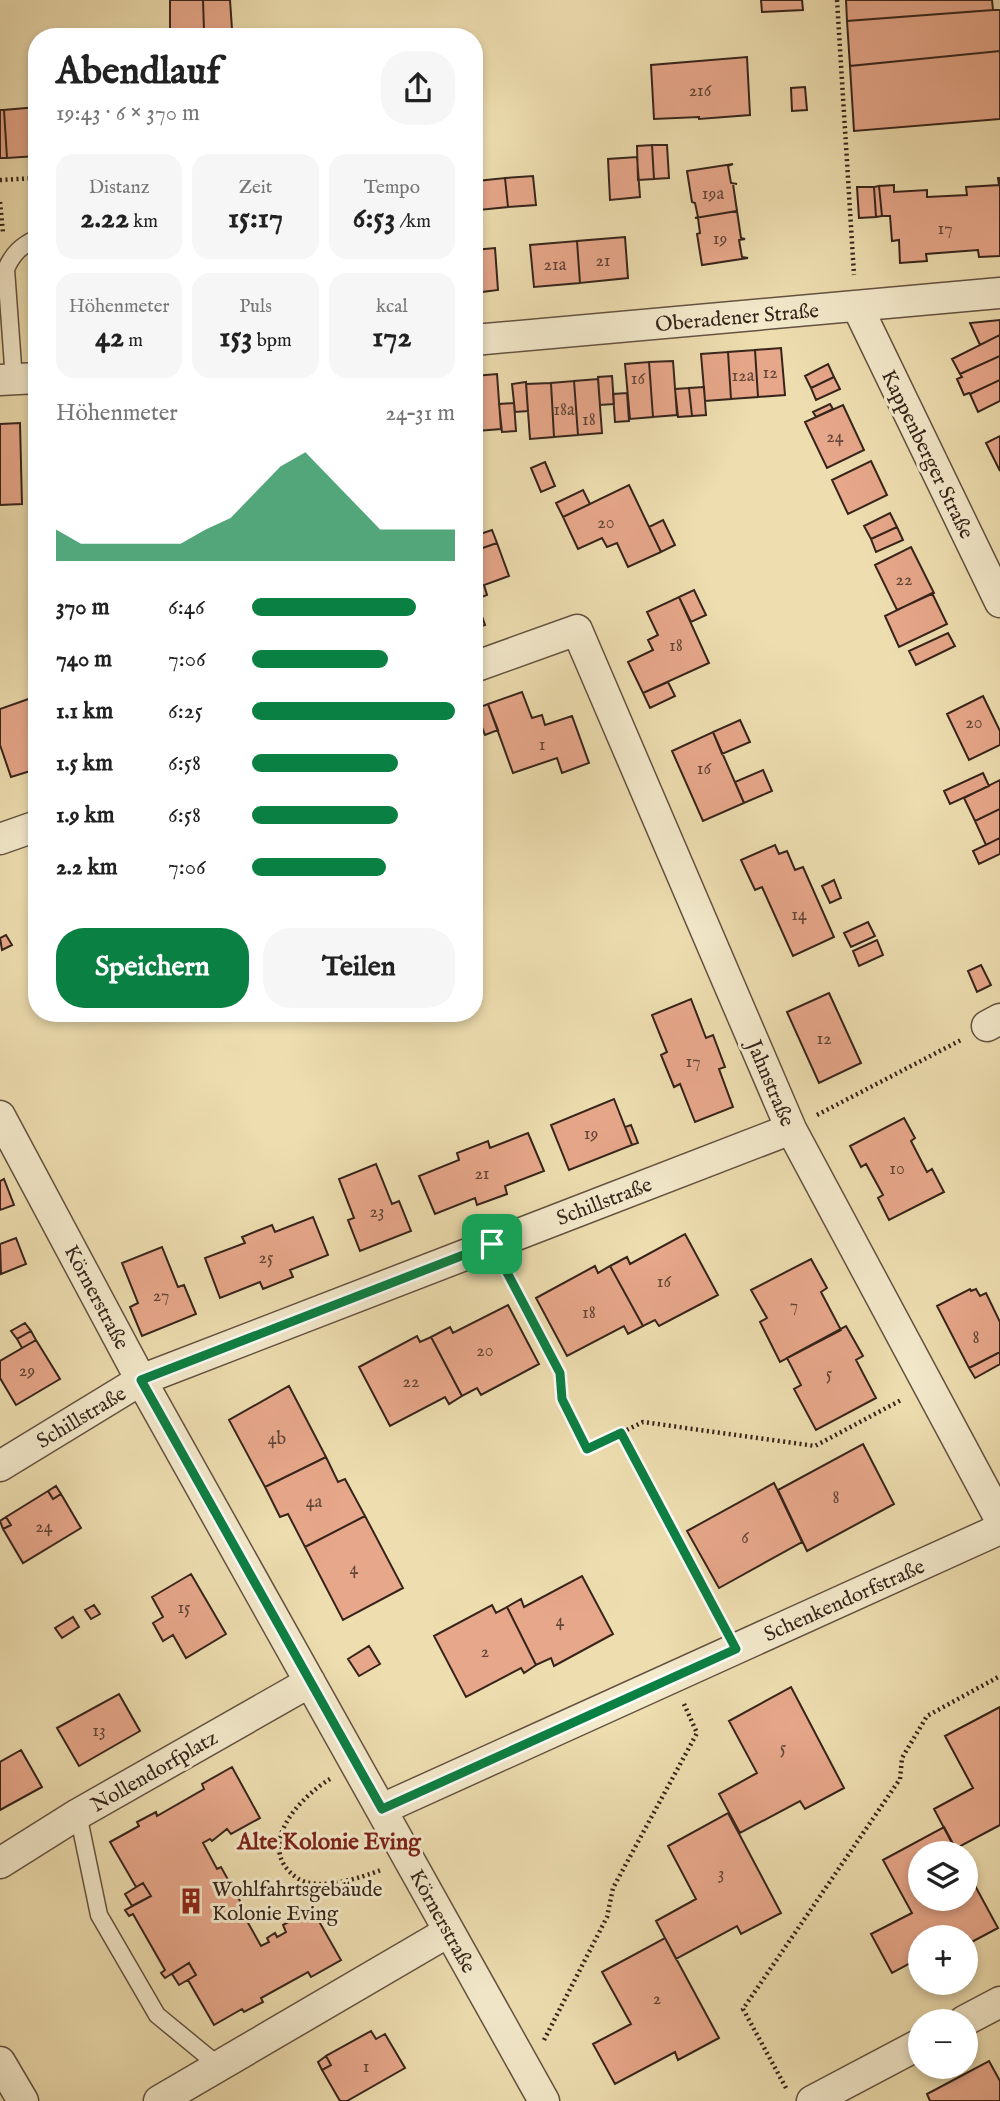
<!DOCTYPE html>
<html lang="de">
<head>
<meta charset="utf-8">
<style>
	:root { --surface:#fff; --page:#f6f6f6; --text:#222; --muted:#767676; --accent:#0b8043 }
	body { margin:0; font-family:"IM FELL English",serif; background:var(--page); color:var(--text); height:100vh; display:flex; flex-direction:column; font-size:26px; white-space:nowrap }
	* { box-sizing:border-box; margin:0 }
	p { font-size:23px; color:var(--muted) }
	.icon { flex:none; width:38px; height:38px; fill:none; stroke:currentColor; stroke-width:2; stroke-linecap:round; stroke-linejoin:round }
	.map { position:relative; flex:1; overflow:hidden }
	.panel { position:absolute; left:28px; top:28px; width:455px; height:994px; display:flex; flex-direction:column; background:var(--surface); border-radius:28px; box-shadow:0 4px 10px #0003 }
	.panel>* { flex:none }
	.controls { position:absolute; left:908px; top:1841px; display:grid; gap:14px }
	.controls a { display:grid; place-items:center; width:70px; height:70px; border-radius:50%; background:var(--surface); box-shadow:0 4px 10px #0003; font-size:35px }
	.pin { position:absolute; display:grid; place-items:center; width:60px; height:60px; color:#fff; margin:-30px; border-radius:14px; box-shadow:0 4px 10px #0006 }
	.round { display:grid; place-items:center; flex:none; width:74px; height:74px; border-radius:28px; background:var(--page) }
	.headline { display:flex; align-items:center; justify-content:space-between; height:119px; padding:0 28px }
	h1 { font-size:38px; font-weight:700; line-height:52px }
	.metrics { display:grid; grid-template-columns:repeat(3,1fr); gap:10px; height:119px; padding:7px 28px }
	.metrics div { display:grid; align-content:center; border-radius:18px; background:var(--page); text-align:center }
	.metrics b { font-size:30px; font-weight:700 }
	.metrics small { font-size:19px; font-weight:400 }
	.metrics p { font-size:19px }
	.chart { height:196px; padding:14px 28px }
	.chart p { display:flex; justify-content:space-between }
	.chart svg { width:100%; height:126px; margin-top:7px; fill:var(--accent); opacity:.7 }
	.primary-button { display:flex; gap:14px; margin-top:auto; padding:14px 28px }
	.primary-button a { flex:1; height:80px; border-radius:28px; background:var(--accent); color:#fff; font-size:28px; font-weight:700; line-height:80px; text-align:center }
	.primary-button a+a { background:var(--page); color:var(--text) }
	ul { padding:0 28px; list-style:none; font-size:23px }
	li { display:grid; grid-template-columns:112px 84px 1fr; align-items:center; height:52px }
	li i { height:18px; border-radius:9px; background:var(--accent) }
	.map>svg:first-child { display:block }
</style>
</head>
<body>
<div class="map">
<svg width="1000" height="2101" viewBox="0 0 1000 2101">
	<rect width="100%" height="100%" fill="#edddaf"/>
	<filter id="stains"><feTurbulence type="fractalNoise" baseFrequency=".00286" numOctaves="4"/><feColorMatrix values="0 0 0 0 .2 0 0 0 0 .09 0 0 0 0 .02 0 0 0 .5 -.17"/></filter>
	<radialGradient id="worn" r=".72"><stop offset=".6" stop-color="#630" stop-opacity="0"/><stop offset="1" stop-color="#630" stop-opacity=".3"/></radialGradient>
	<path fill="#e7a78a" stroke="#36241b" stroke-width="2" d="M170,0H203L204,31L170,32Z
		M203,0H230L232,29L204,31Z
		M761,0H802L803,10L762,12Z
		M846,0H992L993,10L847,21Z
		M993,10H1000V51L850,66L847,21Z
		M189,33L190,37H160V35Z
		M1000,51V119L854,131L850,66Z
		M747,57L750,115L699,119V117L654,119L651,65Z
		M805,87L807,110L792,111L791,88Z
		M37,107V156L7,158L4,110Z
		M0,110H4L7,158H0Z
		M652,145L654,179L638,180L637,146Z
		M652,145H667L669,178L654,179Z
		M637,157L640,197L610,200L608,159Z
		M733,164L728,166L731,183L737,184H733L737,211L695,218L698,217L695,203L692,202L687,171Z
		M533,176L536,205L508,207L505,178Z
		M505,178L508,207L479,210L477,181Z
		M998,178H1000V256L979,257L978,250L926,254L927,261L900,263L899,240L892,241L890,216H882L879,186L894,185V192L927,190V197L967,195L966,187L999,185Z
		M879,186L882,216L876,217L874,187Z
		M857,187H874L876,217L859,218Z
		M737,211L741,238L745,239L739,240L742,257L748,258L702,265L697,234L700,233L698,218H695Z
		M625,237L628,278L580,283L577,241Z
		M577,241L580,283L534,287L530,245Z
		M495,248L498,290L474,293V250Z
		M37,288V334H35L33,289Z
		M1000,320V335L980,345L970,323Z
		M1000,335V356L960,374L952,359Z
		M781,348L785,395L758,397L755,350Z
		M755,350L758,397L731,399L728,352Z
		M728,352L731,399L705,401L701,354Z
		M1000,356V380L970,394L969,393L964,395L957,379L962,377L960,374Z
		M673,361L677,415L653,417L649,362Z
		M649,362L653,417L630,419L625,364Z
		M828,364L834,377L811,388L805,376Z
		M497,374L501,429L477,431L474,376Z
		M612,376L614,404L600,405L598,377Z
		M834,377L840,389L816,400L811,388Z
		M598,379L602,433L578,435L574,381Z
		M1000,380V401L978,412L970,394Z
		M574,381L578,435L554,437L551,383Z
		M526,382L528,411L515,412L512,384Z
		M551,383L554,437L530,439L526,384Z
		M704,387L706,415L692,416L689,388Z
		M689,388L692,416L678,417L675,389Z
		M627,393L629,421L615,422L613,394Z
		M514,403L516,431L502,432L499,404Z
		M830,404L833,409L816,417L813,412Z
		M843,405L864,450L827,468L805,422Z
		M20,423L22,504L0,505V424Z
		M1000,436V471L986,443Z
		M871,461L887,495L848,514L832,480Z
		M545,462L555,486L541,492L531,468Z
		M629,485L661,552L628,567L617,543L607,547L602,538L578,549L563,517Z
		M583,490L590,504L563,517L556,503Z
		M890,513L897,527L871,539L864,526Z
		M663,520L675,545L661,552L649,527Z
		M897,527L903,540L876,552L871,539Z
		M492,530L497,543L474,551V536Z
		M497,543L509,576L484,585L487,595L476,599L485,625L474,629V551Z
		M911,547L934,593L897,610L875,565Z
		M694,590L706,615L691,622L679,597Z
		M932,593L947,624L899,647L885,616Z
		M679,597L709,663L643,693L628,662L653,650L648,640L658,635L647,612Z
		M948,633L955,646L916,665L909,651Z
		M668,682L675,696L650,708L643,693Z
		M522,692L532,718L542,715L545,725L572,716L589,763L562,773L557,758L513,773L488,704Z
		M37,696V769L11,777L0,745V709Z
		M983,696L1000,731V745L969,760L947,714Z
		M488,704L498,730L485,735L475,709Z
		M740,720L750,742L722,754L713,732Z
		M713,732L744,803L703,821L672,751Z
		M763,770L772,791L744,803L735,782Z
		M983,773L989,786L950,804L944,791Z
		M1000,780V809L975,821L964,798Z
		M1000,809V838L986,845L975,821Z
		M1000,838V854L979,864L973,851Z
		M775,845L779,854L787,851L795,870L803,867L834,937L793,956L762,887L755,890L741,860Z
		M834,880L841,898L830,903L822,886Z
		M868,922L875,936L851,947L844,933Z
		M6,935L12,945L2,950L0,938Z
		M877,940L883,955L859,966L853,951Z
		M981,965L991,985L977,992L968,971Z
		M829,993L861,1063L819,1083L787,1012Z
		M691,999L706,1038L713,1035L725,1067L719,1069L733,1107L695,1122L680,1084L674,1087L661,1055L667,1052L652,1015Z
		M614,1099L632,1145L569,1170L551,1125Z
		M904,1118L915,1138L911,1141L927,1172L932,1169L944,1192L889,1220L878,1198L883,1195L866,1164L861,1167L850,1146Z
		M631,1125L638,1143L632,1145L625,1127Z
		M528,1133L544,1171L505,1186L507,1194L477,1205L475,1198L435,1214L419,1176L459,1160L457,1153L488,1141L490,1148Z
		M376,1164L392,1204L399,1201L411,1231L360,1251L348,1220L354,1218L339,1179Z
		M4,1179L14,1205L0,1210V1181Z
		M313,1217L328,1255L290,1270L293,1277L263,1289L260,1282L220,1298L205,1258L245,1243L242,1237L272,1225L275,1232Z
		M685,1234L718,1295L659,1326L655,1320L643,1326L610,1266L627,1257L630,1264Z
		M16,1238L26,1264L1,1274L0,1244Z
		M162,1247L178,1287L184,1285L196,1314L142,1336L130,1307L138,1303L122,1263Z
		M811,1259L827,1288L821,1292L841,1330L780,1362L760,1322L767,1318L751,1290Z
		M595,1266L598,1273L610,1266L643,1326L628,1334L624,1326L567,1356L536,1298Z
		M970,1289L971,1291L976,1289L980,1296L986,1293L1000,1322V1352L969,1368L937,1306Z
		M508,1305L539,1364L481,1395L477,1388L462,1396L431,1337L450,1327L453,1333Z
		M25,1323L31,1331L17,1339L11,1331Z
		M846,1326L863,1356L856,1360L876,1398L816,1430L794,1389L801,1385L787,1358Z
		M31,1331L36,1340L22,1348L17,1339Z
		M417,1336L420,1342L431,1337L462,1396L449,1404L445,1397L390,1426L359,1367Z
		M36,1340L60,1379L16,1405L0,1378V1361Z
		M1000,1352V1364L975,1378L969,1368Z
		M289,1386L326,1457L265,1487L229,1420Z
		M863,1444L894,1504L807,1551L778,1490Z
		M326,1457L338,1482L345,1479L365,1516L305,1547L288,1514L280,1517L265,1487Z
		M774,1483L802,1542L719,1588L687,1531Z
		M56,1486L61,1494L53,1499L48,1491Z
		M48,1491L53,1499L61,1494L81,1528L23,1563L3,1529L11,1525L6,1517Z
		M365,1516L403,1588L343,1620L305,1547Z
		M6,1517L11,1525L3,1529L0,1521Z
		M191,1574L226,1634L186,1658L173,1635L163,1641L153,1623L163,1617L152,1597Z
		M582,1576L613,1634L554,1666L551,1658L536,1665L507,1607L521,1599L524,1607Z
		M94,1605L100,1614L91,1619L85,1610Z
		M492,1605L496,1613L507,1607L536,1665L524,1673L521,1668L466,1697L434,1636Z
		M73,1617L79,1627L62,1638L55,1628Z
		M369,1646L380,1664L359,1676L348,1659Z
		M791,1687L844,1788L805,1809L800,1801L740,1833L719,1794L757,1773L729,1721Z
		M119,1694L140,1731L79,1766L57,1728Z
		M1000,1707V1825L955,1849L934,1809L973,1788L945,1736Z
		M21,1750L42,1787L0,1810V1762Z
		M232,1767L260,1818L231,1834L227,1829L212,1841L210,1839L203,1843L217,1869L221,1867L250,1919L247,1921L261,1946L269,1942L267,1938L275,1933L277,1937L286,1932L283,1925L312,1909L341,1960L311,1977L308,1972L261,1998L263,2002L244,2012L242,2009L214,2025L188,1980L196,1975L189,1963L165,1978L161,1973L165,1970L133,1914L129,1916L125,1910L151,1896L143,1883L136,1887L110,1842L139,1826L137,1822L156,1812L157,1816L204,1789L202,1784Z
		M728,1813L781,1913L741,1934L737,1926L676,1959L656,1921L696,1899L668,1846Z
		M944,1827L958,1853H920V1899H966V1869L998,1928L966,1945V1937H920V1958L892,1973L871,1934L912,1913L883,1860Z
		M143,1883L151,1896L132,1906L125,1894Z
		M665,1938L719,2038L678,2060L675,2052L615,2084L593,2044L631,2024L602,1972Z
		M189,1963L196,1975L179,1985L172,1974Z
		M371,2031L376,2039L385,2034L405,2068L347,2101H340L322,2070L331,2065L326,2056Z
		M326,2056L331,2065L322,2070L318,2062Z
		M989,2061L1000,2081V2101H930L927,2094Z"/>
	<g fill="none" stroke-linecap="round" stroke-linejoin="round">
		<g stroke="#645240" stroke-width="19">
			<path id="service" d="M14,380L6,269C13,253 21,246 37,238
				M78,1814L99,1915L157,2015L219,2066"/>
		</g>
		<g stroke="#645240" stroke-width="33">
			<path id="minor" d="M857,306L1000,602
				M474,340L1000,293
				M0,380L37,378
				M474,667L577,630L791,1129L1000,1519
				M0,839L37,826
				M987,1026L1000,1019
				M0,1116L141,1380L544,2101
				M0,1466L141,1380L791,1129
				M382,1809L1000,1529
				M0,1863L78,1814L310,1682
				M964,2021L1000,2002
				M0,2062L23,2101
				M159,2101L448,1932
				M812,2101L920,2044"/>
		</g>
		<path stroke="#36241b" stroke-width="4.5" stroke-dasharray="2 3.5" stroke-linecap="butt" d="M837,0L854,275
			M0,180L37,178
			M0,202L3,233
			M817,1115L961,1040
			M506,1270L560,1373L562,1399L588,1449L643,1422L815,1446L903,1399
			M621,1433L722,1623
			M330,1779C300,1797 253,1847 297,1878C317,1892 360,1878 381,1870
			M544,2040L607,1917L613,1888L697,1733L684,1704
			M786,2088L743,2009L900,1779L902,1758L927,1716L1000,1676"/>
		<use href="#service" stroke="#f3e9cb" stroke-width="16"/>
		<use href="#minor" stroke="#f3e9cb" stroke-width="30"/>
	</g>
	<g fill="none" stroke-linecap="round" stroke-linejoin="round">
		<g stroke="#fff" stroke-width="14">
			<path id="route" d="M492,1244L560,1373L562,1399L587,1449L621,1433L736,1649L382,1809L141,1380Z"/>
		</g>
		<use href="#route" stroke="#0b8043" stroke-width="9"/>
	</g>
	<defs>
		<g id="building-bare" transform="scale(2.1)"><path d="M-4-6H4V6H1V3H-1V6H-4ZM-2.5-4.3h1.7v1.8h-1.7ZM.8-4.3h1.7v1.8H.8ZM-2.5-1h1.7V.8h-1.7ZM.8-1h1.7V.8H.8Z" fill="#8f2418" stroke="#f3e9cb" stroke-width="2.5" paint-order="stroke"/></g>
	</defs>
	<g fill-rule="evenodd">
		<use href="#building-bare" x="191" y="1901"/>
	</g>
	<g text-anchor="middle" stroke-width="6" stroke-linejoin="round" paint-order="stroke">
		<g font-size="18" fill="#624537">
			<text x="700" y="96">216</text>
			<text x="713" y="199">19a</text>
			<text x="945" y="234">17</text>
			<text x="720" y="244">19</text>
			<text x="603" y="266">21</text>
			<text x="555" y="270">21a</text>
			<text x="770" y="378">12</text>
			<text x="743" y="381">12a</text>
			<text x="638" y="384">16</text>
			<text x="564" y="415">18a</text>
			<text x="589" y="425">18</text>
			<text x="835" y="442">24</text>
			<text x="606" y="528">20</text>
			<text x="904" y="585">22</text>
			<text x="676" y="651">18</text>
			<text x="974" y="728">20</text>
			<text x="542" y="750">1</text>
			<text x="704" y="774">16</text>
			<text x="799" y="920">14</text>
			<text x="824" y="1044">12</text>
			<text x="693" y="1067">17</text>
			<text x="591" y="1139">19</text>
			<text x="897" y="1174">10</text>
			<text x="482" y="1179">21</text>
			<text x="377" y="1217">23</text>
			<text x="266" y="1263">25</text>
			<text x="664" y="1287">16</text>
			<text x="161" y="1301">27</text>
			<text x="794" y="1311">7</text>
			<text x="589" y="1318">18</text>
			<text x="976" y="1343">8</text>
			<text x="485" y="1356">20</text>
			<text x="27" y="1376">29</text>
			<text x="829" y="1379">5</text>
			<text x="411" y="1387">22</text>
			<text x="277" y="1444">4b</text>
			<text x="836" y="1503">8</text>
			<text x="314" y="1507">4a</text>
			<text x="44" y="1532">24</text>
			<text x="745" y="1543">6</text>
			<text x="354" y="1574">4</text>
			<text x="184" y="1613">15</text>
			<text x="560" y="1626">4</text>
			<text x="485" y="1657">2</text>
			<text x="99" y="1736">13</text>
			<text x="783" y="1753">5</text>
			<text x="721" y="1879">3</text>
			<text x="657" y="2004">2</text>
			<text x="366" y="2072">1</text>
		</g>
		<g font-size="21" fill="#36241b" stroke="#f3e9cb">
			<text transform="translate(737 317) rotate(-5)" y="7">Oberadener Straße</text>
			<text transform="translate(928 454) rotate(64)" y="7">Kappenberger Straße</text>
			<text transform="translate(771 1083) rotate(67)" y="7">Jahnstraße</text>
			<text transform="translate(604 1201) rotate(-21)" y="7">Schillstraße</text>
			<text transform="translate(97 1297) rotate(62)" y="7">Körnerstraße</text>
			<text transform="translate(81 1417) rotate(-31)" y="7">Schillstraße</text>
			<text transform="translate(844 1600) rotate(-24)" y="7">Schenkendorfstraße</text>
			<text transform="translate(154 1771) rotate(-30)" y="7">Nollendorfplatz</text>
			<text transform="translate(443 1921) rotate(61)" y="7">Körnerstraße</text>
		</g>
		<g font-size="21" fill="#36241b" stroke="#f3e9cb" text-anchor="start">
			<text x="212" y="1896">Wohlfahrtsgebäude<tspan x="212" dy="24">Kolonie Eving</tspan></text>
		</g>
		<g font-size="23" font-weight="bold" fill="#7a1f14" stroke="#f3e9cb">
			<text x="329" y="1849">Alte Kolonie Eving</text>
		</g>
	</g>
	<rect width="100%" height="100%" filter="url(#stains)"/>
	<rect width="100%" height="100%" fill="url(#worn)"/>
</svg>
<div class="controls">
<a><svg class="icon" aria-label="layers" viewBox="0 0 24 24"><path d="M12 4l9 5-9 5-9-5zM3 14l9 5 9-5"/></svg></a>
<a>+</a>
<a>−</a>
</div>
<div class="pin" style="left:492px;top:1244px;background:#1e9e55"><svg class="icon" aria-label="arrive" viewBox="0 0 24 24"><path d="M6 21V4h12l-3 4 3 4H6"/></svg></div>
<section class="panel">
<div class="headline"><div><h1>Abendlauf</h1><p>19:43 · 6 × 370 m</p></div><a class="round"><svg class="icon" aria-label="share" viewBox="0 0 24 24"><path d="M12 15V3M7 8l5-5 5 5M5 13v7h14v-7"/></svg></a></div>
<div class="metrics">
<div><p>Distanz</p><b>2.22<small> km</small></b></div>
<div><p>Zeit</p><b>15:17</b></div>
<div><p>Tempo</p><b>6:53<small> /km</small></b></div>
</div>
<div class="metrics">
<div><p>Höhenmeter</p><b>42<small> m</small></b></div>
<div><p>Puls</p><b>153<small> bpm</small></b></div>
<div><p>kcal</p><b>172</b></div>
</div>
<div class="chart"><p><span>Höhenmeter</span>24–31 m</p>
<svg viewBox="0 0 160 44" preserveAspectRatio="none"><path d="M0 44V33L10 38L20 38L30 38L40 38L50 38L60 33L70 29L80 20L90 11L100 6L110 15L120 24L130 33L140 33L150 33L160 33V44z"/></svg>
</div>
<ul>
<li><b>370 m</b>6:46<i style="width:81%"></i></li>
<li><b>740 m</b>7:06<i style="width:67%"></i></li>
<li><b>1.1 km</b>6:25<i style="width:100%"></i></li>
<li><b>1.5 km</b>6:58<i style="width:72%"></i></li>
<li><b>1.9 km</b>6:58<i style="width:72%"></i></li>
<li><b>2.2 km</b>7:06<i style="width:66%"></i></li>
</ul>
<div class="primary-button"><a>Speichern</a><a>Teilen</a></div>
</section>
</div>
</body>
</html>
